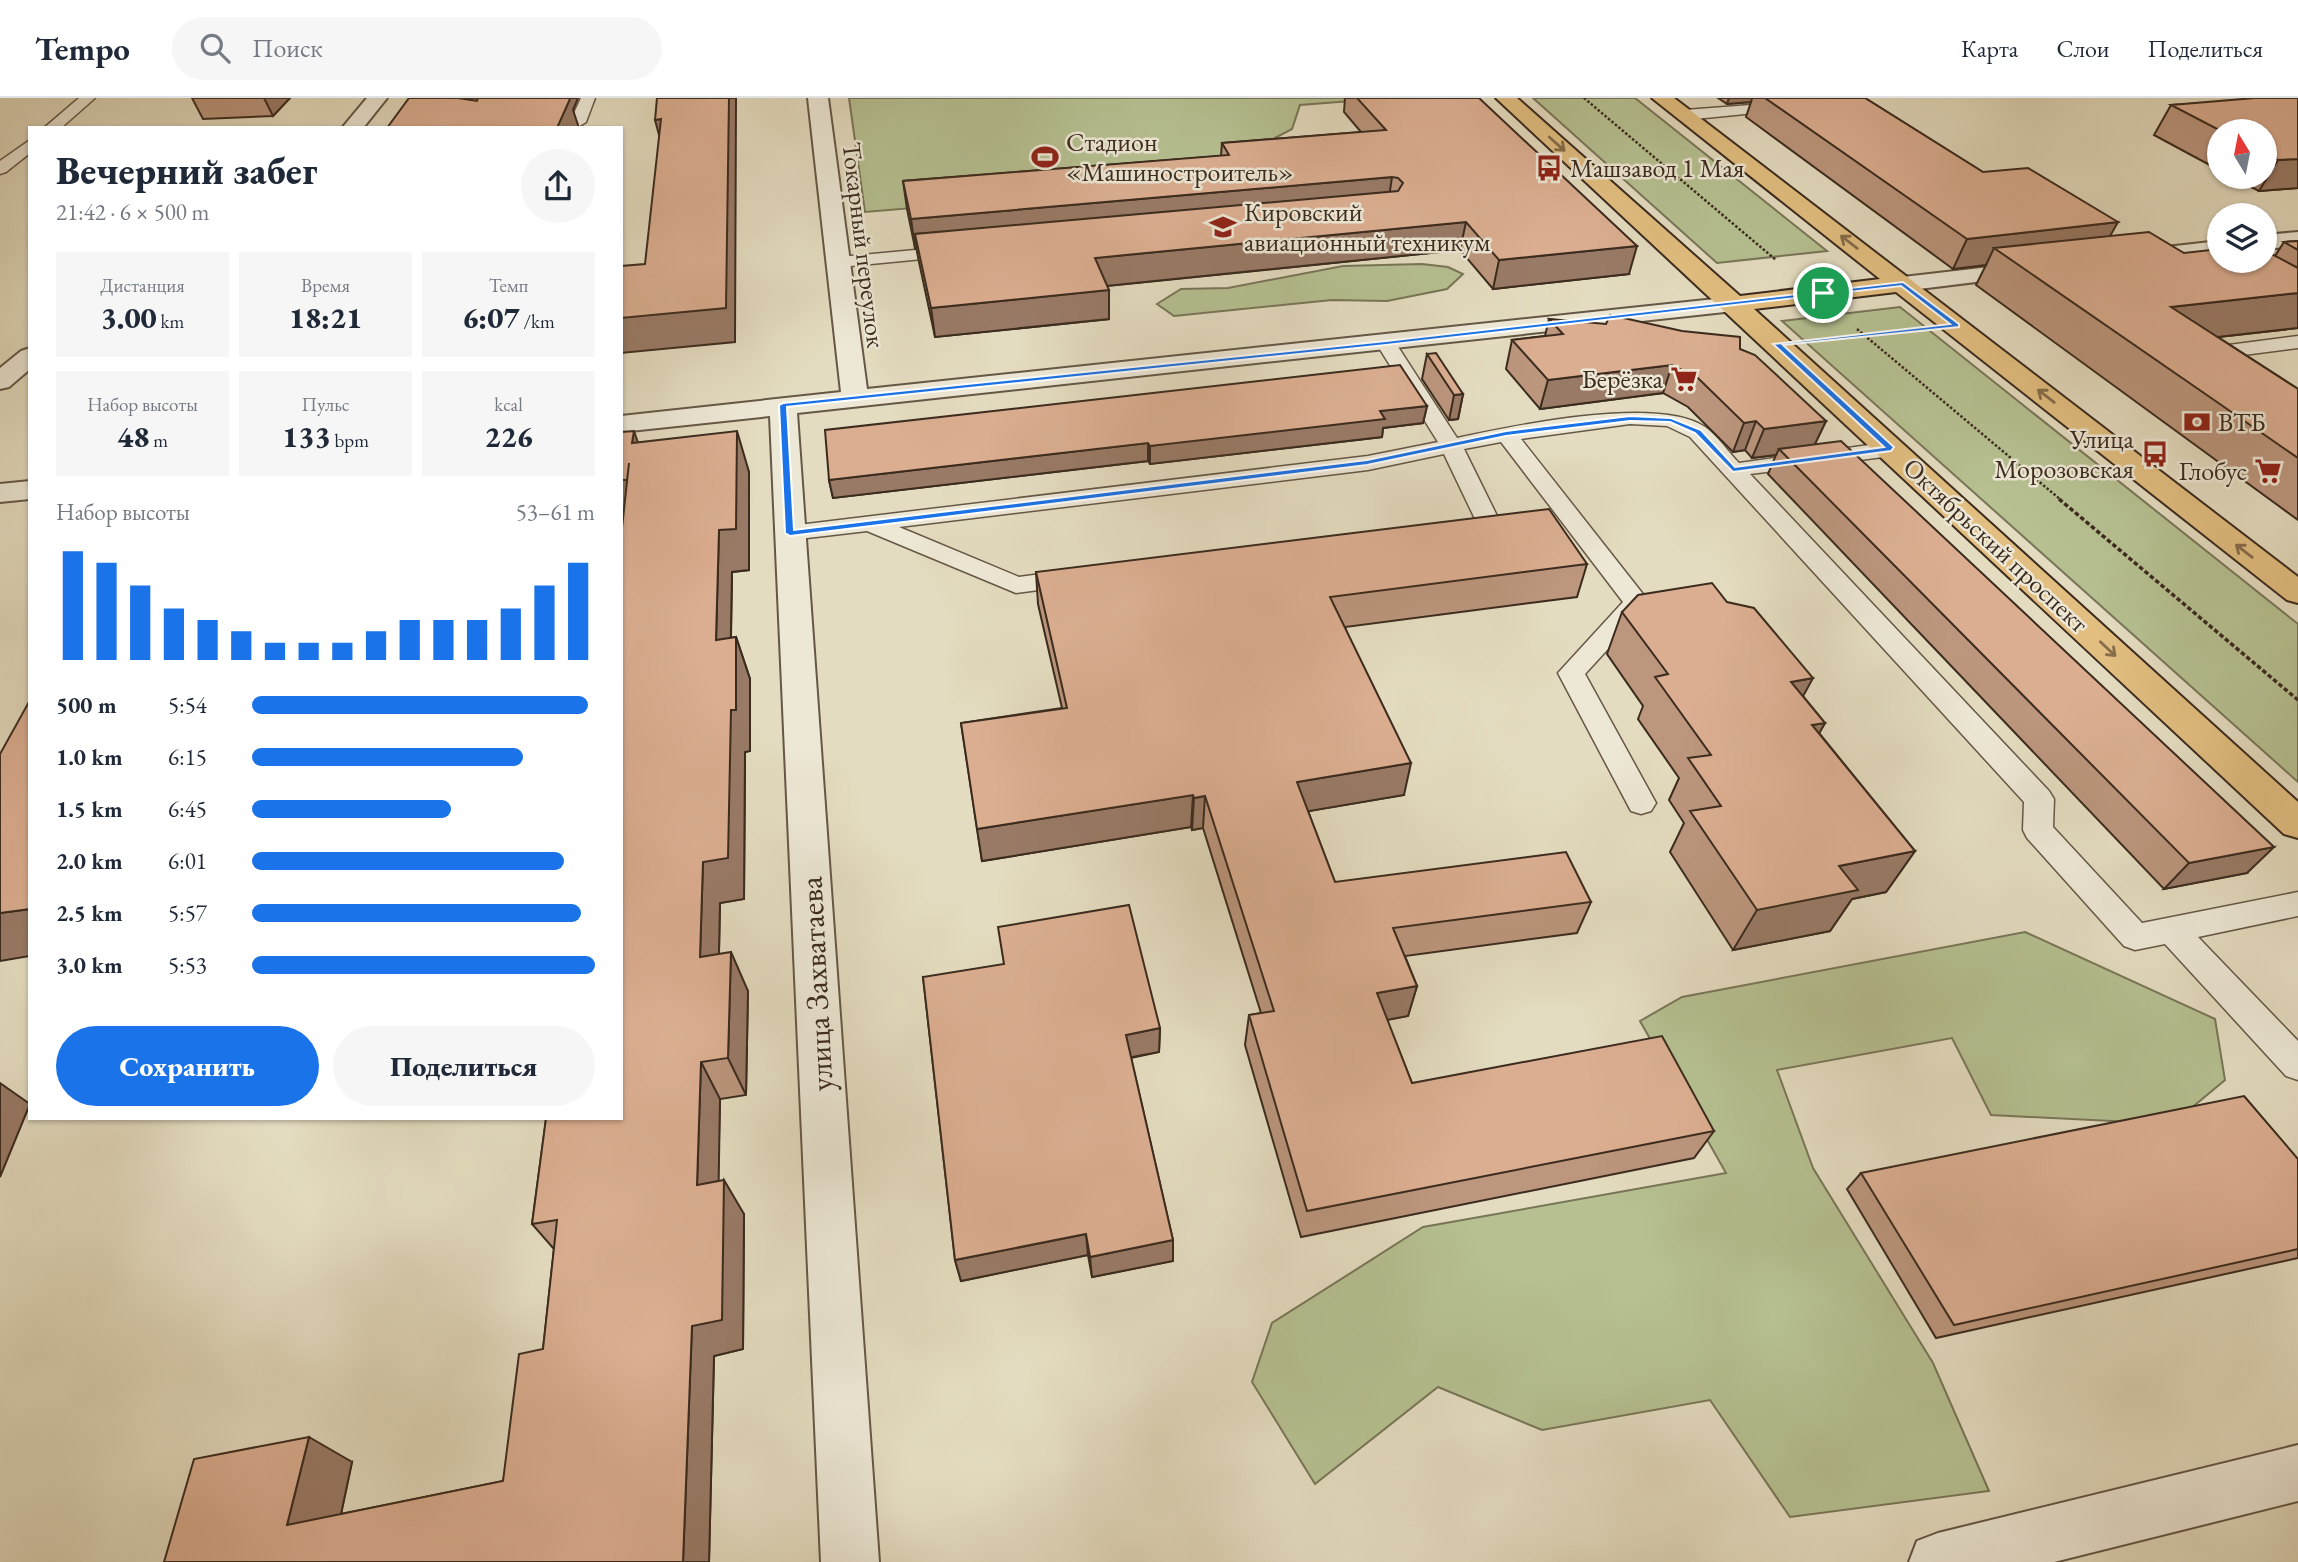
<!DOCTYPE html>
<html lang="ru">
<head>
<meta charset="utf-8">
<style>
	:root { --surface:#fff; --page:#f6f6f7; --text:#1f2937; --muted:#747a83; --line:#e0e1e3; --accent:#1a73e8 }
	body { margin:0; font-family:"EB Garamond",serif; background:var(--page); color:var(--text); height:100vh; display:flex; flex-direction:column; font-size:26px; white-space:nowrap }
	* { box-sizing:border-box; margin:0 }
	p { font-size:23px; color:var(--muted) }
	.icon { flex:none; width:38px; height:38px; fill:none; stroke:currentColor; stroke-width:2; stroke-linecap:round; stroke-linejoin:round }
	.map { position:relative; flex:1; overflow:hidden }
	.details { position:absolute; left:28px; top:28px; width:595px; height:994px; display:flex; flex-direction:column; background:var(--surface); border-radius:0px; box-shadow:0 2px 5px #0004 }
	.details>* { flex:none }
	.needle { width:46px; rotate:350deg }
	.controls { position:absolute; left:2207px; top:21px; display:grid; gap:14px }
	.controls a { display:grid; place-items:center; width:70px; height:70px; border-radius:50%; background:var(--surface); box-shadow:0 2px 5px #0004; font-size:35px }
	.pin { position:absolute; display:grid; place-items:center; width:60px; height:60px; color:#fff; margin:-30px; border:4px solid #fff; border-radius:50%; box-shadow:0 2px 7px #0007 }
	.round { display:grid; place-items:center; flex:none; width:74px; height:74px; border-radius:37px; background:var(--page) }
	.headline { display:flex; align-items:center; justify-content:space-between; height:119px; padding:0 28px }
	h1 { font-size:38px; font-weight:800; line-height:52px }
	.stats { display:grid; grid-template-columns:repeat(3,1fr); gap:10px; height:119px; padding:7px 28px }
	.stats div { display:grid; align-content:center; border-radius:0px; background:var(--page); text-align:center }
	.stats b { font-size:30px; font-weight:800 }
	.stats small { font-size:19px; font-weight:400 }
	.stats p { font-size:19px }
	.chart { height:196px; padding:14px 28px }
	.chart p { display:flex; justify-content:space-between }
	.chart svg { width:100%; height:126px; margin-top:7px; stroke:var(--accent); stroke-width:6 }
	.primary-button { display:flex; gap:14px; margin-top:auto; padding:14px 28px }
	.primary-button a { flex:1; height:80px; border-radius:42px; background:var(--accent); color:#fff; font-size:28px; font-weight:800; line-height:80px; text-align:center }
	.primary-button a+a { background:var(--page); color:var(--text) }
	ul { padding:0 28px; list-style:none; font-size:23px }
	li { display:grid; grid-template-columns:112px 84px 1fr; align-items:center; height:52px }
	li i { height:18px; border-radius:9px; background:var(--accent) }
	header { display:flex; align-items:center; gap:42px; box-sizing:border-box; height:98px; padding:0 35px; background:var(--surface); border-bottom:2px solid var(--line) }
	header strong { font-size:33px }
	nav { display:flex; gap:38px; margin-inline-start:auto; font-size:24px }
	.search { width:490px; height:63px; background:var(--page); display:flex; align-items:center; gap:18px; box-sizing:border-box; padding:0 24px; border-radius:38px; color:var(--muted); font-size:26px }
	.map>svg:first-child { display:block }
</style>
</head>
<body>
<header>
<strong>Tempo</strong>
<div class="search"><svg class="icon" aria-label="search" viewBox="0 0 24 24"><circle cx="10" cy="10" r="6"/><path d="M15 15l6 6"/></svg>Поиск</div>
<nav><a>Карта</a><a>Слои</a><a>Поделиться</a></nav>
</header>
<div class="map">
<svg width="2298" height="1464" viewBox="0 0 2298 1464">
	<rect width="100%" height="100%" fill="#e4dcc0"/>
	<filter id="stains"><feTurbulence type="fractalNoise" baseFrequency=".00286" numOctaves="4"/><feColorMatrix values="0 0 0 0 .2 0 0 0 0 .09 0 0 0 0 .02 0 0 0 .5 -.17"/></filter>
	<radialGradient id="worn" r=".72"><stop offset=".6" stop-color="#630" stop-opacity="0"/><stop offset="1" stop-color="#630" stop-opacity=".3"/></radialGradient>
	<path fill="#b6c091" stroke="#787658" stroke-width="2" d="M849,0H1390L1300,7L1292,31L1256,50L1079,96L865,114Z
		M1533,0H1635L1827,153L1717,165Z
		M1422,166L1448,169L1463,176L1447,191L1387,203L1332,202L1174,218L1157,206L1181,191L1228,190L1343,168Z
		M1900,209L2298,526V684L1782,223Z
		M2025,834L2215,921L2225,982L2172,1026L1991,1017L1952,940L1777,972L1813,1070L1933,1265L1989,1393L1790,1419L1710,1302L1542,1332L1438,1289L1315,1386L1252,1284L1272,1225L1423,1129L1726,1075L1640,923L1682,899Z"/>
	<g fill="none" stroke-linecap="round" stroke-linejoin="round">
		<g stroke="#655746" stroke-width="3">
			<path id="service" d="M79,0H95L61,30H44Z
				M581,0H595L586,24L578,29L570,24Z
				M1789,4L1796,8L1794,11L1685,22L1677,17L1685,12Z
				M30,42V55L6,74L0,76V63Z
				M958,148L964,149L967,153L964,157L840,169L831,164L840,159Z
				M2298,238V250L2198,263L2191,261L2188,257L2191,253L2198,251Z
				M1386,239L1393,241L1457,340C1513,328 1658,297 1705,329C1718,338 1728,354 1739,365L1891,344L1899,346L1902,351L1899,356L1891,358L1750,376L2049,693L2054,701L2053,729L2142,825L2298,794V818L2198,839L2298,943V982L2286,978L2165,846L2135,852L2124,848L2027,740L2023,732L2024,704L1690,339L1667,328L1630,326L1521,341L1650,505L1585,576L1656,705L1651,713L1641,716L1631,713L1558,575L1623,504L1501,344L1464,351L1502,428L1498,433L1460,439L1452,437L1448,432L1452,427L1476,423L1444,356L1368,372L899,429L1019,479L1077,471L1086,474L1089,479L1086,484L1077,487L1016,495L867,433L790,442L782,440L778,435L782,430L790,428L1368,358L1438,344L1376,245L1379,241Z"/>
		</g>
		<g stroke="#655746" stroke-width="4">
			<path id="minor" d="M367,0H387L363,30H342Z
				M808,0H828L867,291L1734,199L1743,201L1746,206L1743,211L1734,213L797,315L879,1464H821L770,318L621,334V318L841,294Z
				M2298,134V148L2264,151V137Z
				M2219,143V157L2131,167L2123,165L2119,160L2123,155L2131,153Z
				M2033,164L2041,166L2045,171L2041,176L1903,193L1895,191L1891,186L1895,181L1903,179Z
				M30,250V271L9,289L0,291V270L21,253Z
				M30,383V401L0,404V386Z
				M2298,1347V1403L2054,1464H1909L1917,1443L1938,1435Z"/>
		</g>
		<g stroke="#3b2b1e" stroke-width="4">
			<path id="primary" d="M1496,0H1517L1740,198L1880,181L1652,0H1674L2298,479V505L2287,502L1896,194L1754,211L2298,704V740L2284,736Z"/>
		</g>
		<path stroke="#3b2b1e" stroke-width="2.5" stroke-dasharray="2.5 2" stroke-linecap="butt" d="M1584,0L1776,162
			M1857,231L2061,402
			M1834,240L1895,234"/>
		<path stroke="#3b2b1e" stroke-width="3.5" stroke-dasharray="4.5 2.5" stroke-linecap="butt" d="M2059,401L2298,602"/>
		<use href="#service" fill="#ede8d6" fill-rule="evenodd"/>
		<use href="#minor" fill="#ede8d6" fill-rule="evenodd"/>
		<use href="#primary" fill="#e2be80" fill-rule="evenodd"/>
	</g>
	<path fill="#bc967d" stroke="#3b2b1e" stroke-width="2" d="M192,0H290L273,18L203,21Z
		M1345,0H1479L1629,176L1493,191L1460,152L1107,188L1109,221L935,239L919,164L916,149L915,150L907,111L903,83L1221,58L1222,45L1361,34L1344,14Z
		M1718,0H1865L1983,74L2110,138L2184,155L2275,158L2284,144L2298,143V230L2218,239L2298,291V422L1976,187L1986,167L1953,171L1746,19L1751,4L1727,6Z
		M2298,0V90L2259,93L2231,79H2264V33H2219V72L2154,37L2171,7Z
		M1549,221L1740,251L1826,323L1815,346L2247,775L2164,791L1768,376L1776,357L1752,360L1745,352L1733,354L1688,309L1663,295L1540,311L1506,271L1512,242L1545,238Z
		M1427,256L1463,296L1458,321L1449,322L1422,281Z
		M1427,308L1423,325L1383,330L1382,339L1150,366L1148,363L833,400L829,382Z
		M637,344L749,374V472L732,474L731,540L736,539L750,581V653L745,654L744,801L720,805L719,856L748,893L746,997L720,1001L718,1083L744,1116L743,1251L714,1258L709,1464H164L352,1364L341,1416L503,1383L543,1251L554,1151L532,1126Z
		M1587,466L1577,499L1345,529L1404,697L1308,713L1335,784L1591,804L1577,835L1405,858L1417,888L1408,918L1387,922L1412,985L1714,1033L1694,1060L1301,1139L1245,947L1249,917L1261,915L1203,730L1192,732L1191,729L982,763L961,625L1062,610L1038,506L1036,474Z
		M1622,514L1803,598L1825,625L1819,635L1915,753L1886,794L1852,801L1830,833L1733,852L1670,754L1684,725L1669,702L1679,680L1638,621L1643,608L1607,556Z
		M923,879L1160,930L1159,954L1131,960L1173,1142V1163L1092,1179L1088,1157L961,1183L955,1162Z
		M2298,1061V1160L1936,1240L1847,1091L1861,1075Z"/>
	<path fill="#997a66" stroke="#3b2b1e" stroke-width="2" d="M264,0H290L273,18Z
		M458,0H487L470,30Z
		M560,0H578L573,12L579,30H557Z
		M729,0H736L735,244L621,255V220Z
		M1729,0H1752L1751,4L1727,6Z
		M661,21L663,52L655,22Z
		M2298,61V90L2259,93L2278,62Z
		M1392,79L1388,106L915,136L916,149L915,150L911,121Z
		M1466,124L1460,152L1096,189L1095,160Z
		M2118,124L2101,154L1994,150L1986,167L1953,171L1967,141Z
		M1637,148L1629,176L1493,191L1499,162Z
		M1109,192V221L935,239L931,210Z
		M2298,195V230L2147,247L2171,209Z
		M1672,267L1663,295L1540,311L1548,282Z
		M1463,296L1458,321L1449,322L1454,297Z
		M1427,308L1423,325L1383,330L1382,339L1150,366V348L1380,313Z
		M1756,323L1745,352L1733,354L1744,325Z
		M1826,323L1812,352L1779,351L1776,357L1752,360L1764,331Z
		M634,333L648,374L632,345Z
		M737,333L749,374V472L732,474L730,584L716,542L719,432Z
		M1148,345V363L833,400L829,382Z
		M629,365L642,423L621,425V382Z
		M736,539L750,581V653L745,654L744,801L720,805L718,898L700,859L703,764L731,612Z
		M1813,580L1790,622L1791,584Z
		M1825,625L1801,667L1812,627Z
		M1411,665L1404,697L1292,716L1297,684Z
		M1193,697L1191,729L982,763L977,731Z
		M1205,698L1203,730L1192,732L1194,700Z
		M2274,749L2247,775L2164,791L2189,765Z
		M1915,753L1886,794L1852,801L1830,833L1733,852L1757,812L1839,768Z
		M30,811V858L0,863V815Z
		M731,854L748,893L746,997L728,960Z
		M1417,888L1408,918L1370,925L1377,895Z
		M1160,930L1159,954L1127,960L1126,937Z
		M701,964L720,1001L718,1121L697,1087Z
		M0,985L30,1006L0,1079Z
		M724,1082L744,1116L743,1251L714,1258L709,1464H683L692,1228Z
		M1086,1136L1088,1157L961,1183L955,1162Z
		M1173,1142V1163L1092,1179L1090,1159Z
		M309,1339L352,1364L334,1449L287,1427Z"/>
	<path fill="#dbae91" stroke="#3b2b1e" stroke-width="2" d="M409,0H458L477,3L478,0H568L570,1L557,30H387Z
		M657,0H729L726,210L621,220V168L645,166L661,21L655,22Z
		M1357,0H1479L1637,148L1499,162L1466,124L1095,160L1109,192L931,210L915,136L1398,93L1403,85L1398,80L1392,79L911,121L903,83L1229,57L1222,45L1386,32Z
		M1765,0H1865L1983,74L2028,70L2118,124L1967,141Z
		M2255,0H2298V61L2278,62L2264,55V33H2221L2171,7Z
		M2149,134L2184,155L2219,151V163H2264V152L2298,170V195L2171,209L2298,291V360L1994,150Z
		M2298,143V152L2284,144Z
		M1610,217L1682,233L1740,239V251L1755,257L1826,323L1764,331L1756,323L1744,325L1698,280L1672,267L1548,282L1512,242L1563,236L1549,221L1606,226Z
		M1436,255L1463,296L1454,297L1427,256Z
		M1400,267L1427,308L1380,313L1385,321L1150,348L1148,345L829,382L825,332Z
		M634,333L632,345L737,333L736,431L719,432L716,542L736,539V612H731L728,760L703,764L700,859L731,854L728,960L701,964L697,1087L724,1082L722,1222L692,1228L683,1464H164L194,1361L309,1339L287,1427L503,1383L519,1256L543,1251L557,1122L532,1126L546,1020H621V439L629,365L627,382H621V334Z
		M1841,343L2274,749L2189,765L1779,351Z
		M1549,411L1587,466L1330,499L1411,665L1297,684L1335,784L1566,754L1591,804L1393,830L1417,888L1377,895L1412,985L1662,938L1714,1033L1307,1113L1249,917L1274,913L1205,698L1194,700L1193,697L977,731L961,625L1067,610L1036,474Z
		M1712,485L1727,504L1754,510L1813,580L1791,584L1825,625L1812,627L1915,753L1839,768L1858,792L1757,812L1690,713L1721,708L1688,660L1711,657L1655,579L1668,576L1622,514L1638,497Z
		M30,602V811L0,815V656Z
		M1129,807L1160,930L1126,937L1173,1142L1090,1159L1086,1136L955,1162L923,879L1004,866L998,829Z
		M2244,998L2298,1061V1151L1954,1227L1861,1075Z"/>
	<defs><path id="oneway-shaft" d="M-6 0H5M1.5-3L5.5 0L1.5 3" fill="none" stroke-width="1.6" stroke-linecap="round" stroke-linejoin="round" transform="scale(1.75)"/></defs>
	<g stroke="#866d4a">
		<use href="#oneway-shaft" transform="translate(1557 46) rotate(42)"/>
		<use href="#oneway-shaft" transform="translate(1849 144) rotate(-142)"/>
		<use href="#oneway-shaft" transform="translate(2046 298) rotate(-142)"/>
		<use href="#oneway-shaft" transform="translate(2244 453) rotate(-142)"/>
		<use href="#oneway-shaft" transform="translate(2108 551) rotate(43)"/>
	</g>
	<path fill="#1a73e8" stroke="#fff" stroke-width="2" fill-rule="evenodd" d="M1903,184L1959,226V229L1783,247L1894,349L1891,353L1733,374L1695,335L1670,324L1630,323L1506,338L1367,367L790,438L785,435L779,307L783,305L1386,243ZM1901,188L1950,226L1773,246L1884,349L1735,369L1701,332L1671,320L1630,318L1506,333L1367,362L794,432L787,309L1386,247Z"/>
	<defs>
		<g id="stadium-bare" transform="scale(2.1)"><path d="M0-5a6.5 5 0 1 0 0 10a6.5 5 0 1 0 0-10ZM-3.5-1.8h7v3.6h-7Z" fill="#8f2418" stroke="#ede8d6" stroke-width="2.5" paint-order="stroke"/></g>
		<g id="bus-bare" transform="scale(2.1)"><path d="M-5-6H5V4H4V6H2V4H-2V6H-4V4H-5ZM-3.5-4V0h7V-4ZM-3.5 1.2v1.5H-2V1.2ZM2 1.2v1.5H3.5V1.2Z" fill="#8f2418" stroke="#ede8d6" stroke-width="2.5" paint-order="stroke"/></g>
		<g id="university-bare" transform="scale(2.1)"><path d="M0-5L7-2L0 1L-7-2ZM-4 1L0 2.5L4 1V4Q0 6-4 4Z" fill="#8f2418" stroke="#ede8d6" stroke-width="2.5" paint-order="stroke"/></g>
		<g id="supermarket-bare" transform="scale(2.1)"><path d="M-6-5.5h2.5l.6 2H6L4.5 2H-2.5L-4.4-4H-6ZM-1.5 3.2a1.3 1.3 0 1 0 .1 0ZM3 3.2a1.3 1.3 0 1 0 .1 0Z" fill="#8f2418" stroke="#ede8d6" stroke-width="2.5" paint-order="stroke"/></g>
		<g id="bank-bare" transform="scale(2.1)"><path d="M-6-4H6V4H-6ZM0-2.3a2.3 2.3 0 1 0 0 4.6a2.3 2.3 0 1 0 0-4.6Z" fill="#8f2418" stroke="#ede8d6" stroke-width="2.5" paint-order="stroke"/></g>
	</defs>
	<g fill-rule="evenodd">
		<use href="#stadium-bare" x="1045" y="59"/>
		<use href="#bus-bare" x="1549" y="70"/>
		<use href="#university-bare" x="1223" y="129"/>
		<use href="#supermarket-bare" x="1684" y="281"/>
		<use href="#bank-bare" x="2197" y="324"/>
		<use href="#bus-bare" x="2155" y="356"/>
		<use href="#supermarket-bare" x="2268" y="373"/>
	</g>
	<g text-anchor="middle" stroke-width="5" stroke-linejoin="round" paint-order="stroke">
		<g font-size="26" fill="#3b2b1e" stroke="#ede8d6" text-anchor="start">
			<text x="1066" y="53">Стадион<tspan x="1066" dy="30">«Машиностроитель»</tspan></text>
			<text x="1570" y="79">Машзавод 1 Мая</text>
			<text x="1244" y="123">Кировский<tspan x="1244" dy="30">авиационный техникум</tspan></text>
			<text x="1663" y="290" text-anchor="end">Берёзка</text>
			<text x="2218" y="333">ВТБ</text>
			<text x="2134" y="350" text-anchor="end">Улица<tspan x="2134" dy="30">Морозовская</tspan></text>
			<text x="2247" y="382" text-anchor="end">Глобус</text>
		</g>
		<g font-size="26" fill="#3b2b1e" stroke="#ede8d6">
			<text transform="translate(864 147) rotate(83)" y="9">Токарный переулок</text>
			<text transform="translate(1996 447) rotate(43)" y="9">Октябрьский проспект</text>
		</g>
		<g font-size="32" fill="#3b2b1e" stroke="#ede8d6">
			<text transform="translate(816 886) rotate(-93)" y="11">улица Захватаева</text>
		</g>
	</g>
	<rect width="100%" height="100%" filter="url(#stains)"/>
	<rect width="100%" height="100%" fill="url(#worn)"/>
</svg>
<div class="controls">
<a><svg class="needle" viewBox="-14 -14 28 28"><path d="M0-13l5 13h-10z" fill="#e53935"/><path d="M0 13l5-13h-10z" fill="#747a83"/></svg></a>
<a><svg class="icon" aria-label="layers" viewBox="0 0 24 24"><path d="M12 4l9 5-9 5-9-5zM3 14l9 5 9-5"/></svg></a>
</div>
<div class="pin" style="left:1823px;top:195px;background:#1e9e55"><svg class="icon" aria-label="arrive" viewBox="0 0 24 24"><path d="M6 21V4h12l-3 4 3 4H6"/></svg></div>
<section class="details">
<div class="headline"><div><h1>Вечерний забег</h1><p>21:42 · 6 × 500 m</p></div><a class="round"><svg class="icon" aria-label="share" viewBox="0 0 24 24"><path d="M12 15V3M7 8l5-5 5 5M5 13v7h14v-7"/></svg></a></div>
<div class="stats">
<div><p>Дистанция</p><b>3.00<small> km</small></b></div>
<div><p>Время</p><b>18:21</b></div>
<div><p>Темп</p><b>6:07<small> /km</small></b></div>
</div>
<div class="stats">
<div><p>Набор высоты</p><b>48<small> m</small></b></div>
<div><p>Пульс</p><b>133<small> bpm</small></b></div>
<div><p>kcal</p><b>226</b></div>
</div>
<div class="chart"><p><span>Набор высоты</span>53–61 m</p>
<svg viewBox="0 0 160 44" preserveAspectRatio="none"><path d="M5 44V6M15 44V10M25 44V18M35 44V26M45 44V30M55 44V34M65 44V38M75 44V38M85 44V38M95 44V34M105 44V30M115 44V30M125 44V30M135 44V26M145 44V18M155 44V10"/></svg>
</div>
<ul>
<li><b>500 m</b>5:54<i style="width:98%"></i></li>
<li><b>1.0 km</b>6:15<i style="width:79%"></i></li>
<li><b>1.5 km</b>6:45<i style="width:58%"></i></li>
<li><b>2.0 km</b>6:01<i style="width:91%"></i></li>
<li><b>2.5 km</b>5:57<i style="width:96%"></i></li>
<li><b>3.0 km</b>5:53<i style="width:100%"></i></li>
</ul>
<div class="primary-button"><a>Сохранить</a><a>Поделиться</a></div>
</section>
</div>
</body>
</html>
